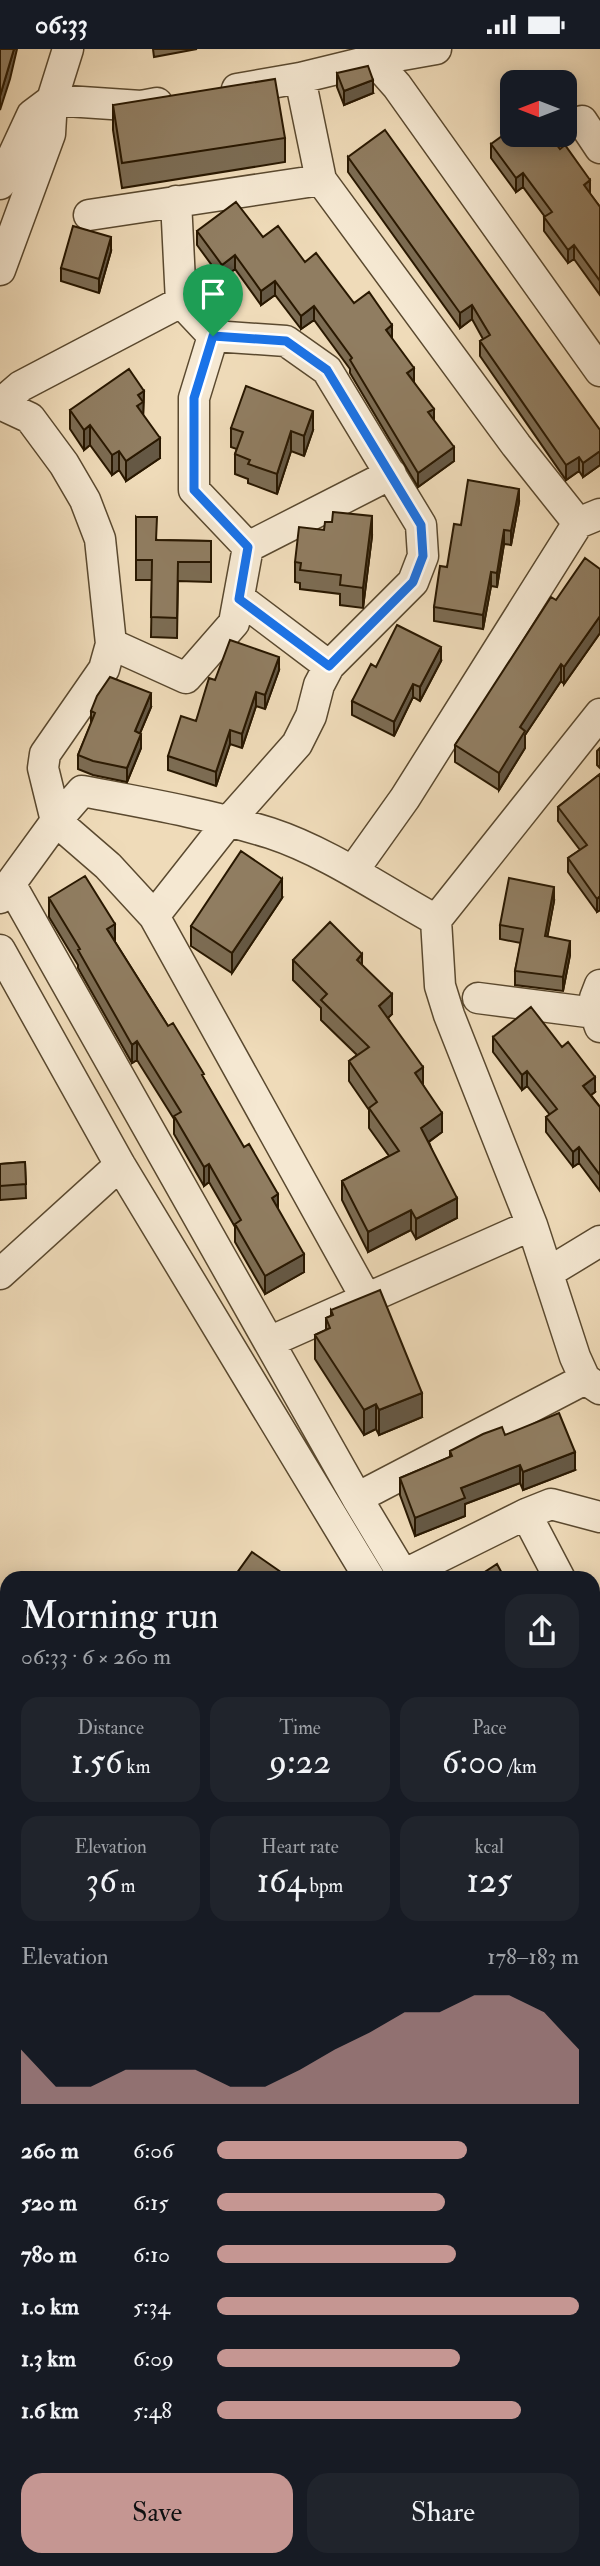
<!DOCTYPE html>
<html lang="en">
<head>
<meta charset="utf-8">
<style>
	:root { --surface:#171b24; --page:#20242c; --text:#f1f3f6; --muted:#9ea1a6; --accent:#c59692 }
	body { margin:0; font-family:"IM FELL Double Pica",serif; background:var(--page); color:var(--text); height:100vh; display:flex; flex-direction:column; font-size:26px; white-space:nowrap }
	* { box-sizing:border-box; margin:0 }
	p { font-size:23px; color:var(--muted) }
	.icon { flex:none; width:38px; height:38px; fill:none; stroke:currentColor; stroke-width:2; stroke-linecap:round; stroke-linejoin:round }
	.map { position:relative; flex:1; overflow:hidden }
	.sheet { position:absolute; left:0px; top:1522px; width:600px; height:996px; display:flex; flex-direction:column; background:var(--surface); border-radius:21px 21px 0 0; box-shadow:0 4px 18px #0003 }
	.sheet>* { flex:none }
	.needle { width:46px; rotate:270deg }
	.tools { position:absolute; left:500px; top:21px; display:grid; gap:14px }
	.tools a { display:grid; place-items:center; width:77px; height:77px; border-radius:14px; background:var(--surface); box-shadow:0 4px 18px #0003; font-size:35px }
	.pin { position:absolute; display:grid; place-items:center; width:60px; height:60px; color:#fff; margin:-72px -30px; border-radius:50% 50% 50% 0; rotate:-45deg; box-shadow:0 0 7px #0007 }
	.pin .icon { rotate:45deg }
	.round { display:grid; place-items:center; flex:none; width:74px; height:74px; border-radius:21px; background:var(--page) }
	.summary { display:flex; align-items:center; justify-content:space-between; height:119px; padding:0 21px }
	h1 { font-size:38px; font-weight:600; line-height:52px }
	.stats { display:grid; grid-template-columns:repeat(3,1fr); gap:10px; height:119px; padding:7px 21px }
	.stats div { display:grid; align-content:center; border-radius:18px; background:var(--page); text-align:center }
	.stats b { font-size:35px; font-weight:600 }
	.stats small { font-size:19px; font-weight:400 }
	.stats p { font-size:19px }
	.chart { height:196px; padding:14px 21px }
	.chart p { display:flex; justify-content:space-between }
	.chart svg { width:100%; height:126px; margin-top:7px; fill:var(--accent); opacity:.7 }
	.button { display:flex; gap:14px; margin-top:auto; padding:14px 21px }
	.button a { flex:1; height:80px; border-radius:21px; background:var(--accent); color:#111; font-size:28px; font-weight:600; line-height:80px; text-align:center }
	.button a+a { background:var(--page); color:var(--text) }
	ul { padding:0 21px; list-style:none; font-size:23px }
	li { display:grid; grid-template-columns:112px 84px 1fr; align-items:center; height:52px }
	li i { height:18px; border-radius:9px; background:var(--accent) }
	.status { display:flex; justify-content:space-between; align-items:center; height:49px; padding:0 35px; background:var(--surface); direction:ltr }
	.status svg { height:19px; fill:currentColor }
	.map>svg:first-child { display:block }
</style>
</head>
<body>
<div class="status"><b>06:33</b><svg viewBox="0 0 49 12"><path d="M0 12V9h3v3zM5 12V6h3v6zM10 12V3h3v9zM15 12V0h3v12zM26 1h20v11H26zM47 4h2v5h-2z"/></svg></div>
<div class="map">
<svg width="600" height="2517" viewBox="0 0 600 2517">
	<rect width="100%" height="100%" fill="#efdbb9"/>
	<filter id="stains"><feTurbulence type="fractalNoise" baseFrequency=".00286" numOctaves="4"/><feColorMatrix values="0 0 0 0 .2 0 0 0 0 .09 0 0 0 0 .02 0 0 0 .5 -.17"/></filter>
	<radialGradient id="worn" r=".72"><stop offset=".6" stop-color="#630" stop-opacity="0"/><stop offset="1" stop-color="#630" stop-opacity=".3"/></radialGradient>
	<path fill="#cdba9a" stroke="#7b694e" stroke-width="2" d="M0,1765L7,1767V1928L0,1925Z
		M0,1947L7,1949V2511H13V2517H0Z
		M593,2037L600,2040V2217L593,2214Z"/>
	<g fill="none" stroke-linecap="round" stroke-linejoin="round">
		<g stroke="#5a492f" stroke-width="33">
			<path id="minor" d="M374,11L436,0
				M300,29L321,131L516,396L578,474
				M237,40L300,29L374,11L397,37L600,322
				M582,72L600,99
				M0,135L32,66L52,51L141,57L157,54
				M176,152L181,253L21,337L0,355L30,369L64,415L85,451L100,490L111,595L104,620L45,705L43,719L56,772L108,817L154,867L367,1251
				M89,166L321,131
				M0,221L50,85L52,51L68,0
				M248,498L391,425
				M239,549L329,617
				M111,595L186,629L234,574L248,498L194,441V349L213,287
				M600,665L436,871L440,937L449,966L532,1176L575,1308L585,1330L600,1340
				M353,822L405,749L578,474L600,465
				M11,836L357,1449L402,1524
				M0,849L56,772L82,742C145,754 209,765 270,784C328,803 383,842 436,871
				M154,867L228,773L297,695L311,667L319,636L329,617L413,533L423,507L421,476L327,321L286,292L213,287L181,253
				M0,901L120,1116L370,1530
				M478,949L595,964L600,978
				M595,964V949L600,936
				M549,1223L600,1192
				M0,1225L120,1116
				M269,1293L532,1176
				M357,1449L585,1330
				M526,1465L560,1530
				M395,1530L526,1465L551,1455L600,1468
				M593,1593L600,1606
				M593,1907L600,1913
				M0,1932L7,1934
				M593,2218L600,2222
				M593,2344L600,2336
				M593,2420L600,2421
				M450,2511L481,2517
				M34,2517V2511
				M515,2517L516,2511"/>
		</g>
		<use href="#minor" stroke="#f5e8d2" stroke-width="30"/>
	</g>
	<path fill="#7c6c53" stroke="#291801" stroke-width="2" d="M153,0H197L154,8Z
		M337,24L373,44L344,56L337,38Z
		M113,56L285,89V113L122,139L113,81Z
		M491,95L590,145L600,158V246L574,210L568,214L544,182V168H545L523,138L516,143L491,109Z
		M348,108L600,381V416L583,428L579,422L566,431L480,307V292L483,290L472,270L460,279L348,123Z
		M197,182L263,188L305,213L354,254L392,290L454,412L418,438L350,324V320L314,271L301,280L275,246L261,256L235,220L222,230L197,196Z
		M111,202L99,244L61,232V219Z
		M144,342L143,366L160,409L126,432L119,421L112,426L90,396L84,401L70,380V361Z
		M231,379L313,381L304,407L291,402L277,445L248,434V430L235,425V405L237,400L231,398Z
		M519,453L511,496L504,495L497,538L491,537L483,580L434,572V558L461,476Z
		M136,468L157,491L211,492V533L178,532L177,589L151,588L152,531H136Z
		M372,487L363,559L340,556V545L300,540V534L295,533V513Z
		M600,520V584L564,635L561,632L525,686V699L499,741L455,713V696L556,551Z
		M441,612L420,652L413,648L394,687L352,666V652L376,618Z
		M279,621L265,660L256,657L242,699L230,695L216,737L168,721V707L196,672L215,631Z
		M151,658L140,684L141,699L127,733L93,726L78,720V706L91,675V662Z
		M600,699V719L597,716V702Z
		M600,725V861L597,863L568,823V809L580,801L558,772V758Z
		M49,849L115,893L168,977L204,1030L278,1161L304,1223L265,1245L235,1193V1178L209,1133L204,1137L174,1085V1070L137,1011L132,1014L78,919V916L49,868Z
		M282,849L232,924L191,897V877Z
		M554,852L547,888L570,906L563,942L515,936V922L521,894L500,890V876Z
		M293,911L362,916L392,965L388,969L423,1036L442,1083L429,1093L457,1169L416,1190L411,1181L368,1203L342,1151V1132L389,1107L369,1079V1061L349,1032V1012L357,1006L321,971V959L293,931Z
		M493,988L595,1043L591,1046L600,1058V1142L579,1114L573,1118L546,1083V1068L550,1066L527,1037L522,1041L493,1003Z
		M25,1113L26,1149L0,1151V1115Z
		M331,1261L422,1368L379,1386L376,1380L364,1386L315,1310V1286L326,1281V1269L331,1267Z
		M505,1386L575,1421L523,1441L520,1434L465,1455V1467L415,1487L400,1446V1429L450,1408V1402Z
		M600,1688V1770L596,1764L593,1766Z"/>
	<path fill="#655844" stroke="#291801" stroke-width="2" d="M14,0H17L10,30L0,61V47Z
		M373,31V44L344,56V42Z
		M523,124V138L516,143V129Z
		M590,131V145L584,136Z
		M111,188V202L99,244V230Z
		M574,196V210L568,214V201Z
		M235,206V220L222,230V216Z
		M275,232V246L261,256V242Z
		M472,256V270L460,279V264Z
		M314,257V271L301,280V267Z
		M392,276V290L386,281Z
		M414,319V333L407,324Z
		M144,342L143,373L137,377L138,346Z
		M434,360V373L428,363Z
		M313,362V381L304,407V387Z
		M90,376V396L84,401V381Z
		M291,382V402L277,445V425Z
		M160,389V409L126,432V412Z
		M454,398V412L418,438V424Z
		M119,402V421L112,426V406Z
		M600,402V416L583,428V414Z
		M579,408V422L566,431V416Z
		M519,440V453L511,496V482Z
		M372,467V487L363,559V539Z
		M504,481V495L497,538V524Z
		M491,523V537L483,580V566Z
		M600,567V584L564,635V618Z
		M441,598V612L420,652V638Z
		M279,608V621L265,660V646Z
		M561,615V632L525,686V699L499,741V724L520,678Z
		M413,635V648L394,687V673Z
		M256,643V657L242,699V685Z
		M151,644V658L135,696V682Z
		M230,681V695L216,737V723Z
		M141,685V699L127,733V719Z
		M282,830V849L232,924V904Z
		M554,838V852L545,901V887Z
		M600,847V861L597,863V850Z
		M115,875V893L107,880Z
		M570,892V906L563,942V928Z
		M362,905V925L357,911Z
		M392,945V965L379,977V957Z
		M137,992V1011L132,1014V996Z
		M423,1018V1038L415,1024Z
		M527,1022V1037L522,1041V1026Z
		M595,1028V1043L583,1052V1037Z
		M442,1064V1083L421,1098V1079Z
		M579,1098V1114L573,1118V1103Z
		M209,1115V1133L204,1137V1118Z
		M278,1145V1164L272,1149Z
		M457,1149V1169L416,1190V1170Z
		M411,1161V1181L368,1203V1183Z
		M304,1205V1223L265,1245V1227Z
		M422,1344V1368L379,1386V1361Z
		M376,1355V1380L364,1386V1361Z
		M575,1403V1421L523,1441V1423Z
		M520,1416V1434L465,1455V1467L415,1487V1469L461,1439Z
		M596,1747V1764L593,1766V1748Z
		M600,2284V2298L593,2308V2294Z"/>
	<path fill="#907d61" stroke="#291801" stroke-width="2" d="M0,0H14L0,47Z
		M368,17L373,31L344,42L337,24Z
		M275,30L285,89L122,114L113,56Z
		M513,79V86H549L560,100L565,96L590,131L584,136L600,158V232L574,196L568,201L544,168L552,163L523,124L516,129L491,95Z
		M385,81L600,381V402L583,414L579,408L566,416L480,292L490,286L472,256L460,264L348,108Z
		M236,153L263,188L278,177L305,213L316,204L354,254L369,243L392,276L386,281L414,319L407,324L434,360L428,363L454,398L418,424L350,311L352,309L314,257L301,267L275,232L261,242L235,206L222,216L197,182Z
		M73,177L111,188L99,230L61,219Z
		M129,320L144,342L138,346L143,353L137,357L160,389L126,412L119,402L112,406L90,376L84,381L70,361Z
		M246,337L313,362L304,387L291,382L277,425L248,415L250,411L235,405L243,383L231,379Z
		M468,431L519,440L511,482L504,481L497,524L491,523L483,566L434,558L440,517L447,518L454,475L461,476Z
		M333,463L372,467L363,539L340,536L341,526L300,521L301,514L295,513L299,478L324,481L325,473H332Z
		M136,468H157L156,491L211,492V513H178L177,569L151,568L152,511H136Z
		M585,509L600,520V567L564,618L561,615L520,678L525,682L499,724L455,696L551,548L556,551Z
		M397,576L441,598L420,638L413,635L394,673L352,652L371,615L376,618Z
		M230,591L279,608L265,646L256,643L242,685L230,681L216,723L168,707L181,667L196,672L209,629L215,631Z
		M110,628L151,644L135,682L141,685L127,719L93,712L78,706L95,664L91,662L97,647Z
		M600,725V847L597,850L568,809L587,796L558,758Z
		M241,802L282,830L232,904L191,877Z
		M85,827L115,875L107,880L168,977L173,974L204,1025L202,1026L244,1098L249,1095L278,1145L272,1149L304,1205L265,1227L235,1175L241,1171L209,1115L204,1118L174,1067L181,1063L137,992L132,996L78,901L80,900L49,849Z
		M509,829L554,838L545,887L570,892L563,928L515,922L523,880L500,876Z
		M330,873L362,905L357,911L392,945L379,957L423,1018L415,1024L442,1064L421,1079L457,1149L416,1170L411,1161L368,1183L342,1132L399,1102L369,1059L377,1053L349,1012L369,998L321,951L327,945L293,911Z
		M531,958L562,998L568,993L595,1028L583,1037L600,1058V1126L579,1098L573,1103L546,1068L557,1060L527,1022L522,1026L493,988Z
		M25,1113L26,1135L0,1137V1115Z
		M380,1241L422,1344L379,1361L376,1355L364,1361L315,1286L330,1279L326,1269L333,1266L331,1261Z
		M559,1364L575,1403L523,1423L520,1416L461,1439L465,1449L415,1469L400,1429L452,1407L450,1402L483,1385L502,1378L505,1386Z
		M252,1503L288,1528V1530H236L234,1528Z
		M497,1515L505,1530H474Z
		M593,1677L600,1688V1752L596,1747L593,1748Z
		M593,2257L600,2262V2284L593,2294Z
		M593,2426L598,2427L597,2430H600V2517H539L540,2511H593Z
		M61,2511H95V2517H60Z
		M124,2511H370L396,2517H122Z"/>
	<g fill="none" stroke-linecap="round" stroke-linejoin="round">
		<g stroke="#fff" stroke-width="14">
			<path id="route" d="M213,287L286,292L327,321L421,476L423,507L413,533L329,617L239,550L248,498L194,441V349Z"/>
		</g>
		<use href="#route" stroke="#1a73e8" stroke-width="9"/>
	</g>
	<rect width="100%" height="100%" filter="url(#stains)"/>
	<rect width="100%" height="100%" fill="url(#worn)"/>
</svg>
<div class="tools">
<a><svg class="needle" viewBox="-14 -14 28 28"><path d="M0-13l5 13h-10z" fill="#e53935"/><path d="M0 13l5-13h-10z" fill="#9ea1a6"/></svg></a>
</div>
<div class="pin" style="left:213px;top:287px;background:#1e9e55"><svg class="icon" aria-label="arrive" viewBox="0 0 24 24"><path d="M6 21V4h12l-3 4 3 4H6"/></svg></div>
<section class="sheet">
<div class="summary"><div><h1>Morning run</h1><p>06:33 · 6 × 260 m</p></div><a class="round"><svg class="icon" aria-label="share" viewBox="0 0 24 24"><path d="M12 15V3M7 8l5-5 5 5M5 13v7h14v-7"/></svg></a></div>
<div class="stats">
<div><p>Distance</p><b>1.56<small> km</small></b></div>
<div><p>Time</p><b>9:22</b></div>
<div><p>Pace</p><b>6:00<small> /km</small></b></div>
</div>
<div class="stats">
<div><p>Elevation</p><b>36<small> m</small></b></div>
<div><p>Heart rate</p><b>164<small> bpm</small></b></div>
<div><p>kcal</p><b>125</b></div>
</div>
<div class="chart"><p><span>Elevation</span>178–183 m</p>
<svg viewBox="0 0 160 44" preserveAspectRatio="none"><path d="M0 44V25L10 38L20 38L30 32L40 32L50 32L60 38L70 38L80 32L90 25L100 19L110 12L120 12L130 6L140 6L150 12L160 25V44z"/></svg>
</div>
<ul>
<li><b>260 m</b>6:06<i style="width:69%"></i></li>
<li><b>520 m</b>6:15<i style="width:63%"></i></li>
<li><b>780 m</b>6:10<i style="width:66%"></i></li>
<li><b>1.0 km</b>5:34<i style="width:100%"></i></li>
<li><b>1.3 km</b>6:09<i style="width:67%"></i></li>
<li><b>1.6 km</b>5:48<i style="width:84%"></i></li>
</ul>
<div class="button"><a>Save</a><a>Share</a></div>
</section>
</div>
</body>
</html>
